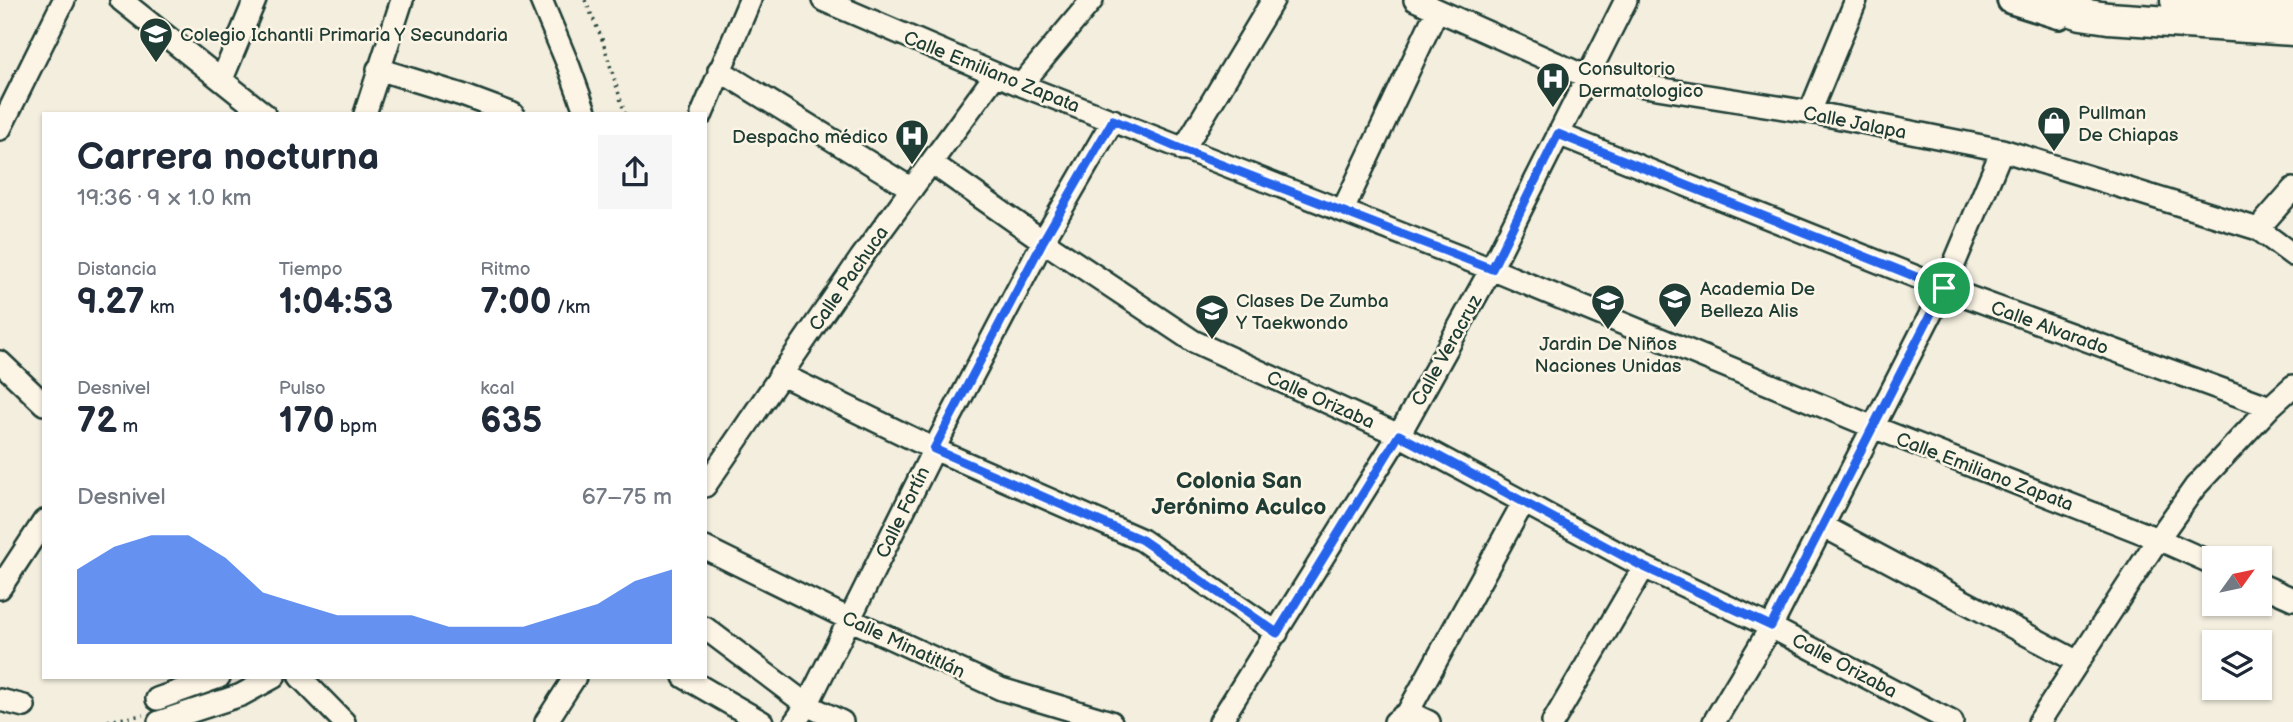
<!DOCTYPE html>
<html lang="es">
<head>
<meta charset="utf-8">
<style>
	:root { --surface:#fff; --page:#f6f6f7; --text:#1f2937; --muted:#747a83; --accent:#2563eb }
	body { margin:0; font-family:"Balsamiq Sans",sans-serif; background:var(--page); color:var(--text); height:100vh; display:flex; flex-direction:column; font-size:26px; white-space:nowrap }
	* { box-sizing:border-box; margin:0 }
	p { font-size:23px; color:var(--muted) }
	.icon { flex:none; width:38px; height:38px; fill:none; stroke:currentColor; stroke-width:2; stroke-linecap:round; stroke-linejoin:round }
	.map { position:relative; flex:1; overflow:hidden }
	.details { position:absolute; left:42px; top:112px; width:665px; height:567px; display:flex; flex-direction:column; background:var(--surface); border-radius:0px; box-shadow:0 2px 5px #0004 }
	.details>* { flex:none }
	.needle { width:46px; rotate:57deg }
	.fabs { position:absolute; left:2202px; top:546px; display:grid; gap:14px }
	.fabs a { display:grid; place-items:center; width:70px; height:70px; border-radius:0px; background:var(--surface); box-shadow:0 2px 5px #0004; font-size:35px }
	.pin { position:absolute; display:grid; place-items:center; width:60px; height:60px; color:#fff; margin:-30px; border:4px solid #fff; border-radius:50%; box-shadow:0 2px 7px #0007 }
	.round { display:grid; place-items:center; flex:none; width:74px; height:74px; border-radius:0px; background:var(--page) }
	.headline { display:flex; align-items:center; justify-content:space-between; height:119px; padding:0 35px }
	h1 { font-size:38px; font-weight:700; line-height:52px }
	.stats { display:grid; grid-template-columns:repeat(3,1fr); gap:10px; height:119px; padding:7px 35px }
	.stats div { display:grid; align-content:center }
	.stats b { font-size:35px; font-weight:700 }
	.stats small { font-size:19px; font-weight:400 }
	.stats p { font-size:19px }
	.chart { height:196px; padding:14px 35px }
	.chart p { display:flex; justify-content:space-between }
	.chart svg { width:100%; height:126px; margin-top:7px; fill:var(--accent); opacity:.7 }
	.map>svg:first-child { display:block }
</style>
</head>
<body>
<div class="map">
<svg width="2293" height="722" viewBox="0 0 2293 722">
	<rect width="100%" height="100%" fill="#f3eede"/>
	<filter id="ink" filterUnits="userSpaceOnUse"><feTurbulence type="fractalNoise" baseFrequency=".0143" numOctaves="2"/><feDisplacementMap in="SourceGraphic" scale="14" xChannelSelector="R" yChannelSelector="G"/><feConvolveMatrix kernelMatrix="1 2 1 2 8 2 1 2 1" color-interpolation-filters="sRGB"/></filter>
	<g filter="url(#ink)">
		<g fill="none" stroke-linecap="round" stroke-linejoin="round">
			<g stroke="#1f3d34" stroke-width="26">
				<path id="minor" d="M121,0L264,114
					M541,0L569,67L586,114
					M823,0L1021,85L1491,269L1873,427L2158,539L2214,564
					M1415,0L1587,77L1816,113L2002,150L2258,229L2293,255
					M378,69L462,95L513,114
					M719,70L912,189
					M222,79L255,0
					M1021,85L1092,0
					M1810,112L1856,0
					M365,114L402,0
					M702,114L750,0
					M0,129L64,0
					M1558,134L1944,288L2270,407
					M1183,150L1273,0
					M932,163L1043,241L1193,341L1399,435L1644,567L1771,627L1952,722
					M1343,210L1437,10
					M2258,229L2293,189
					M0,362L44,404
					M780,374L934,449L1142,540L1277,633
					M705,486L861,258L996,74
					M1823,526L2078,662
					M705,548L849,619L1001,689L1111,722
					M2259,584L2293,599
					M0,588L44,521
					M705,628L807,705L842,722
					M300,677L344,722
					M684,677L762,722
					M157,699L219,677
					M0,700L24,706
					M1408,712L1429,722
					M159,722L241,695L274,677
					M546,722L575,677
					M795,722L807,705L934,449L1043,241L1113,120
					M1220,722L1399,435L1491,269L1626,0
					M1395,722L1408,712L1523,503
					M1553,722L1644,567
					M1714,722L1771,627L1944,288L2002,150
					M2039,722L2158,539L2195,487L2270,407L2293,386"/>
			</g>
			<g stroke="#1f3d34" stroke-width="32">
				<path id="major" d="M2011,0L2059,15"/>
			</g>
			<g stroke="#1f3d34" stroke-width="35">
				<path id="highway" d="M2039,0L2081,14L2108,18L2293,30
					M2176,0L2293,9"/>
			</g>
			<path stroke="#1f3d34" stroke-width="3.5" stroke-dasharray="2 5" stroke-linecap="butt" d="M585,0L602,39L625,114
				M101,722L143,715"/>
			<use href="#minor" stroke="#fcf5e5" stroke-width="21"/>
			<use href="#major" stroke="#fcf5e5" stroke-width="26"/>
			<use href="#highway" stroke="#fcf5e5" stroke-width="30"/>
		</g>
	</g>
	<g fill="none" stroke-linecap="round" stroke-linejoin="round" filter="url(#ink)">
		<g stroke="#fff" stroke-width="14">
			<path id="route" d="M1113,120L1183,150L1492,269L1558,134L1944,288L1771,626L1644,567L1399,435L1277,633L1142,540L934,449L1043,241Z"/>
		</g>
		<use href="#route" stroke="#2563eb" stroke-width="9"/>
	</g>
	<defs>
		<g id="school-pin" transform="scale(1.75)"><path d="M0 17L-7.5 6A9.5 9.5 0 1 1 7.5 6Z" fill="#1f3d34" stroke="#fcf5e5"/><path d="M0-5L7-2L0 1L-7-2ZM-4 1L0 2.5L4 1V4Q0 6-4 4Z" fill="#fff"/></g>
		<g id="hospital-pin" transform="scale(1.75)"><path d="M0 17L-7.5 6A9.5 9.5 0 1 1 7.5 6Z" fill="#1f3d34" stroke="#fcf5e5"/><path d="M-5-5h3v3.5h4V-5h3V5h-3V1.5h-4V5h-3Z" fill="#fff"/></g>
		<g id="shop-pin" transform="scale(1.75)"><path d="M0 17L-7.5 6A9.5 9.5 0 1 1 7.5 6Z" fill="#1f3d34" stroke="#fcf5e5"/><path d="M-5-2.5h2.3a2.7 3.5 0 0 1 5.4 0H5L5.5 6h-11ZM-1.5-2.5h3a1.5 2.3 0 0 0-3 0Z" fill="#fff"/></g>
		<g id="university-pin" transform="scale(1.75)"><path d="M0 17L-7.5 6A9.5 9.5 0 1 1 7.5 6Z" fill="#1f3d34" stroke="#fcf5e5"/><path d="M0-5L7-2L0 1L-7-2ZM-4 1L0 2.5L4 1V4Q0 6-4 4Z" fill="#fff"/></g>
	</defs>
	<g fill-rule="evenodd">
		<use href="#school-pin" x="156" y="34"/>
		<use href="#hospital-pin" x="1553" y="79"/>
		<use href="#shop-pin" x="2054" y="123"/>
		<use href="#hospital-pin" x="912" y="136"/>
		<use href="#university-pin" x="1675" y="299"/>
		<use href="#school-pin" x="1608" y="301"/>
		<use href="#school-pin" x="1212" y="311"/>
	</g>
	<g text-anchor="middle" stroke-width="5" stroke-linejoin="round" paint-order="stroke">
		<g font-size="19" fill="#1f3d34" stroke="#fcf5e5" text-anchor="start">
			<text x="180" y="41">Colegio Ichantli Primaria Y Secundaria</text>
			<text x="1578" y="75">Consultorio<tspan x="1578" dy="22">Dermatologico</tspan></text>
			<text x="2078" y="119">Pullman<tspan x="2078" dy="22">De Chiapas</tspan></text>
			<text x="888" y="143" text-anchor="end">Despacho médico</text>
			<text x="1700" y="295">Academia De<tspan x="1700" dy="22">Belleza Alis</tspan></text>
			<text x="1236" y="307">Clases De Zumba<tspan x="1236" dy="22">Y Taekwondo</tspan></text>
			<text x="1608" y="350" text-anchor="middle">Jardin De Niños<tspan x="1608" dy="22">Naciones Unidas</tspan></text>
		</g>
		<g font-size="19" fill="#1f3d34" stroke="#fcf5e5">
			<text transform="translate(992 71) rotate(22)" y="7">Calle Emiliano Zapata</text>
			<text transform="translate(1855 122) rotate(11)" y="7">Calle Jalapa</text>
			<text transform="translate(848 278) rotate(-55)" y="7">Calle Pachuca</text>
			<text transform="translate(2050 327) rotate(20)" y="7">Calle Alvarado</text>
			<text transform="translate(1446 350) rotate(-61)" y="7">Calle Veracruz</text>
			<text transform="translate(1321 399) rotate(24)" y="7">Calle Orizaba</text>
			<text transform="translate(1985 471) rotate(21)" y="7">Calle Emiliano Zapata</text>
			<text transform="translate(902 512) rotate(-64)" y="7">Calle Fortín</text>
			<text transform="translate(904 644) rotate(25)" y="7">Calle Minatitlán</text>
			<text transform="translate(1845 665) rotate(28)" y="7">Calle Orizaba</text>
		</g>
		<g font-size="23" font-weight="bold" fill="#1f3d34" stroke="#fcf5e5">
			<text x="1239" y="488">Colonia San<tspan x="1239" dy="26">Jerónimo Aculco</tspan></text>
		</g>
	</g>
</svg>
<div class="fabs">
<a><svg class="needle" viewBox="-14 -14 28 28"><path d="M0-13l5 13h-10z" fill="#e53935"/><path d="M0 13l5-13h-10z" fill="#747a83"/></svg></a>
<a><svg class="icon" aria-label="layers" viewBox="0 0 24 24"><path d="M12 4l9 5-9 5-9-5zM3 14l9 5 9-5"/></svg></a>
</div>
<div class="pin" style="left:1944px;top:288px;background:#1e9e55"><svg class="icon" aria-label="arrive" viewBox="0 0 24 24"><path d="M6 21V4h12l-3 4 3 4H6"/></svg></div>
<section class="details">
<div class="headline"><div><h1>Carrera nocturna</h1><p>19:36 · 9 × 1.0 km</p></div><a class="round"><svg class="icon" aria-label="share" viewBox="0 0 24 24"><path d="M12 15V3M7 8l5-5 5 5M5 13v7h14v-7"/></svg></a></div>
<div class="stats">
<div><p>Distancia</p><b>9.27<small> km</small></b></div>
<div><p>Tiempo</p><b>1:04:53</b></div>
<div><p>Ritmo</p><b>7:00<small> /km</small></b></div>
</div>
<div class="stats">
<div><p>Desnivel</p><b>72<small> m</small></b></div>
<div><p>Pulso</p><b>170<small> bpm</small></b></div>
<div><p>kcal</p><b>635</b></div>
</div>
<div class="chart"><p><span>Desnivel</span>67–75 m</p>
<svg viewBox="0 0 160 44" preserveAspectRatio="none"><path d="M0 44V18L10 10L20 6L30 6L40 14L50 26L60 30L70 34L80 34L90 34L100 38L110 38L120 38L130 34L140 30L150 22L160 18V44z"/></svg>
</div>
</section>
</div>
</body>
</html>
